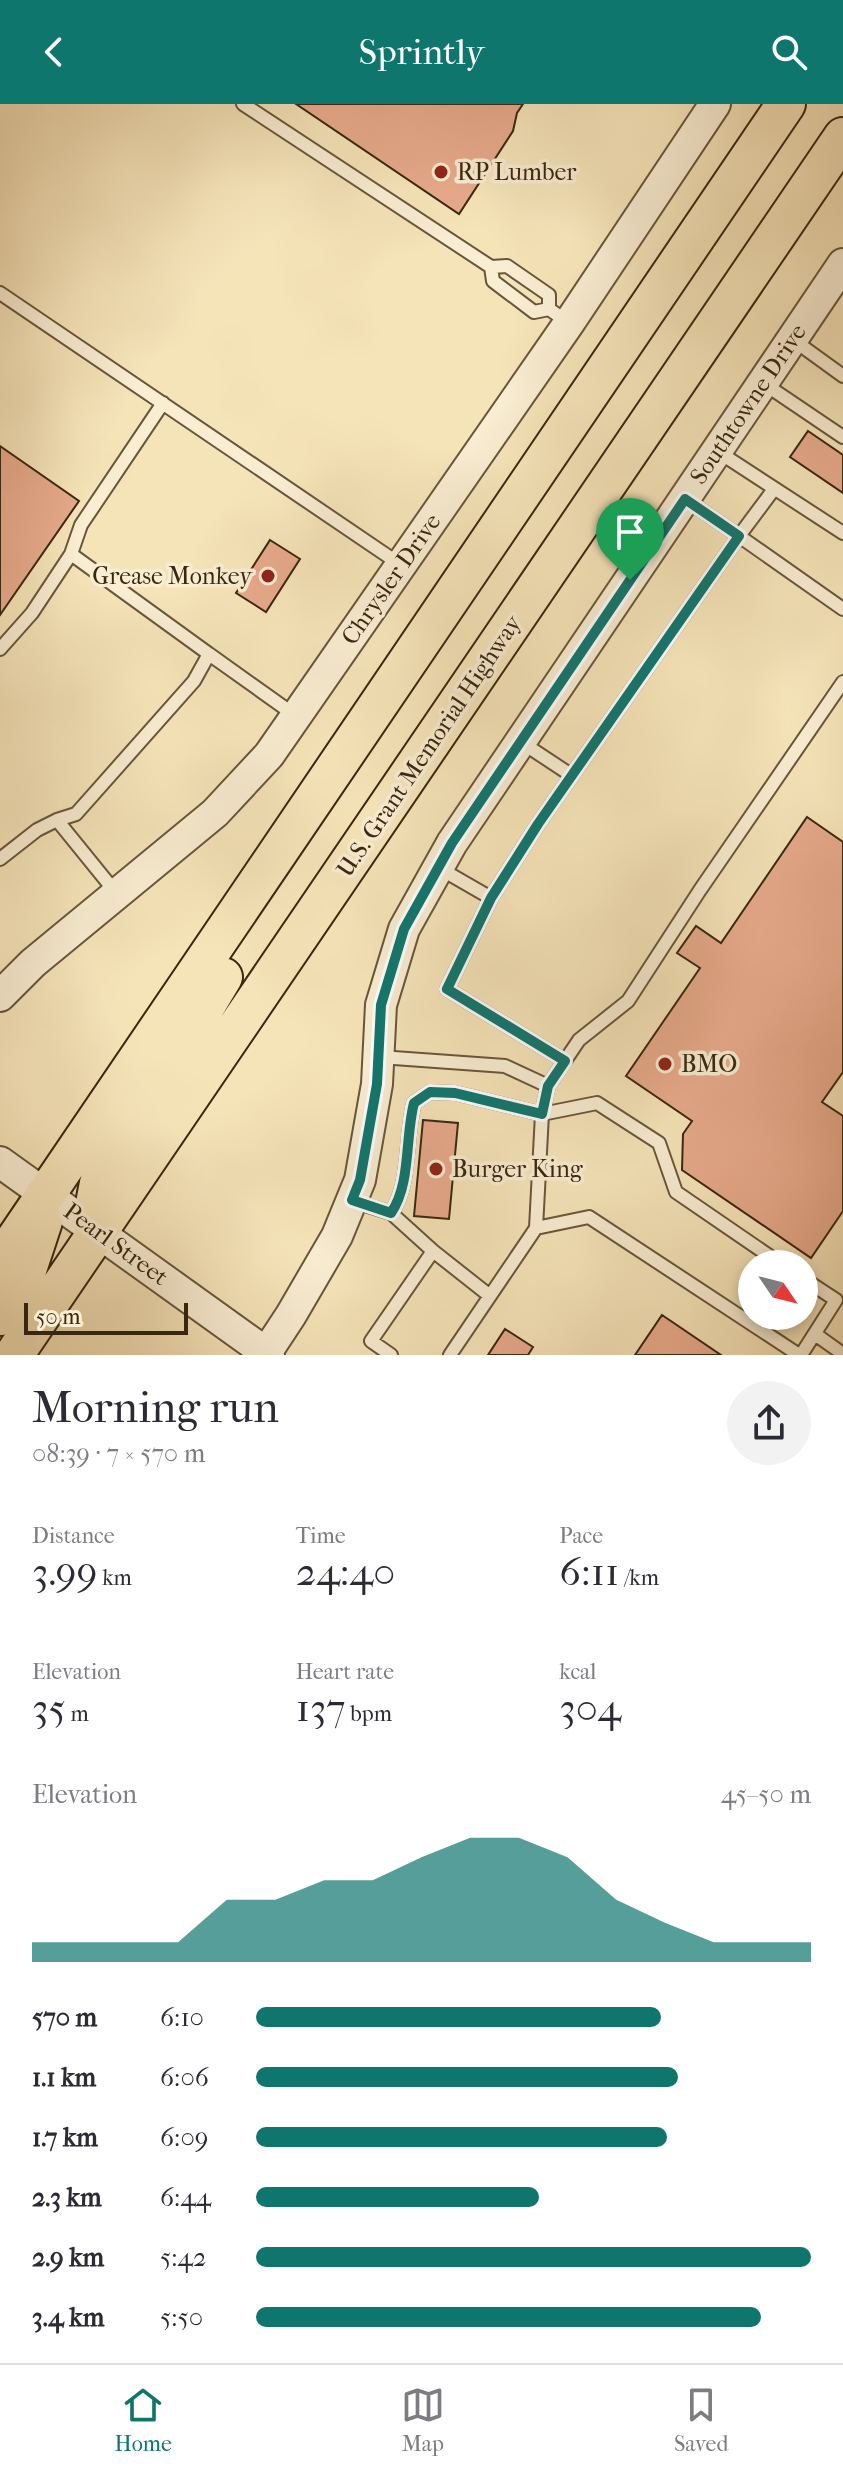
<!DOCTYPE html>
<html lang="en">
<head>
<meta charset="utf-8">
<style>
	:root { --surface:#fff; --page:#f2f2f3; --text:#2b2b33; --muted:#7c7c81; --line:#e1e1e2; --accent:#0f766e }
	body { margin:0; font-family:"IM FELL French Canon",serif; background:var(--page); color:var(--text); height:100vh; display:flex; flex-direction:column; font-size:30px; white-space:nowrap }
	* { box-sizing:border-box; margin:0 }
	p { font-size:26px; color:var(--muted) }
	.icon { flex:none; width:44px; height:44px; fill:none; stroke:currentColor; stroke-width:2; stroke-linecap:round; stroke-linejoin:round }
	.map { position:relative; height:1251px; overflow:hidden }
	.side { display:flex; flex-direction:column; background:var(--surface); flex:1 }
	.side>* { flex:none }
	.needle { width:52px; rotate:125deg }
	.fabs { position:absolute; left:738px; top:1146px; display:grid; gap:16px }
	.fabs a { display:grid; place-items:center; width:80px; height:80px; border-radius:50%; background:var(--surface); box-shadow:0 4px 12px #0003; font-size:40px }
	.scale { position:absolute; left:24px; bottom:20px; width:164px; box-sizing:border-box; padding-left:8px; border:4px solid #392710; border-top:0; font-size:22px; line-height:28px; white-space:nowrap; color:#392710; -webkit-text-stroke:6px #f9edd2; paint-order:stroke }
	.pin { position:absolute; display:grid; place-items:center; width:68px; height:68px; color:#fff; margin:-82px -34px; border-radius:50% 50% 50% 0; rotate:-45deg; box-shadow:0 0 8px #0007 }
	.pin .icon { rotate:45deg }
	.round { display:grid; place-items:center; flex:none; width:84px; height:84px; border-radius:42px; background:var(--page) }
	.headline { display:flex; align-items:center; justify-content:space-between; height:136px; padding:0 32px }
	h1 { font-size:44px; font-weight:600; line-height:60px }
	.figures { display:grid; grid-template-columns:repeat(3,1fr); gap:12px; height:136px; padding:8px 32px }
	.figures div { display:grid; align-content:center }
	.figures b { font-size:40px; font-weight:600 }
	.figures small { font-size:22px; font-weight:400 }
	.figures p { font-size:22px }
	.chart { height:224px; padding:16px 32px }
	.chart p { display:flex; justify-content:space-between }
	.chart svg { width:100%; height:144px; margin-top:8px; fill:var(--accent); opacity:.7 }
	ul { padding:0 32px; list-style:none; font-size:26px }
	li { display:grid; grid-template-columns:128px 96px 1fr; align-items:center; height:60px }
	li i { height:20px; border-radius:10px; background:var(--accent) }
	header { display:flex; justify-content:space-between; align-items:center; height:104px; padding:0 32px; background:var(--accent); color:#fff; font-size:36px; font-weight:600 }
	.tabs { display:flex; justify-content:space-around; align-items:center; height:112px; border-top:2px solid var(--line); background:var(--surface); font-size:22px; color:var(--muted) }
	.tabs a { display:grid; justify-items:center; gap:4px }
	.tabs .active { color:var(--accent) }
	.map>svg:first-child { display:block }
</style>
</head>
<body>
<header><svg class="icon" aria-label="back" viewBox="0 0 24 24"><path d="M15 5l-7 7 7 7"/></svg>Sprintly<svg class="icon" aria-label="search" viewBox="0 0 24 24"><circle cx="10" cy="10" r="6"/><path d="M15 15l6 6"/></svg></header>
<div class="map">
<svg width="843" height="1251" viewBox="0 0 843 1251">
	<rect width="100%" height="100%" fill="#f6e4b9"/>
	<filter id="stains"><feTurbulence type="fractalNoise" baseFrequency=".0025" numOctaves="4"/><feColorMatrix values="0 0 0 0 .2 0 0 0 0 .09 0 0 0 0 .02 0 0 0 .5 -.17"/></filter>
	<radialGradient id="worn" r=".72"><stop offset=".6" stop-color="#630" stop-opacity="0"/><stop offset="1" stop-color="#630" stop-opacity=".3"/></radialGradient>
	<path fill="#e7aa8b" stroke="#392710" stroke-width="2" d="M296,0H523L517,9L513,27L459,110Z
		M808,327L843,351V389L790,353Z
		M0,342L79,397L0,511Z
		M270,436L300,455L266,508L236,489Z
		M807,713L843,738V968L822,998L843,1012V1107L811,1154L682,1066L683,1030L692,1017L626,972L700,864L677,849L696,822L721,839Z
		M423,1016L458,1019L449,1115L414,1112Z
		M662,1211L721,1251H635Z
		M505,1225L533,1243L528,1251H488Z"/>
	<g fill="none" stroke-linecap="round" stroke-linejoin="round">
		<g stroke="#68563a" stroke-width="16">
			<path id="service" d="M243,0L491,163
				M0,189L401,461
				M549,205V191L507,162L491,163L493,177L534,208L549,205L569,219
				M792,235L843,272
				M763,279L843,333
				M717,347L843,429
				M685,395L739,432L774,385
				M0,545L32,509L71,450
				M209,550L296,612
				M521,638L571,671
				M0,755L37,726L57,716
				M439,764L491,794
				M117,790L57,716L76,710L194,577L209,550L71,450L81,421L163,299
				M380,953L505,962L548,982
				M565,957L447,885L491,794L538,720L739,432L843,505
				M353,1097L391,1109L433,1147
				M391,1109C411,1081 405,1033 414,999L430,988L455,989L542,1010L597,999L659,1039L676,1088L781,1160
				M536,1124L589,1113L799,1251
				M815,1230L843,1250
				M391,1251L371,1237L433,1147L490,1192
				M450,1251L536,1124L542,1010L548,982L579,936L628,897L700,786L843,578
				M801,1251L836,1196L804,1175"/>
		</g>
		<g stroke="#68563a" stroke-width="34">
			<path id="tertiary" d="M0,892L33,859L215,709L269,651L569,219L715,0
				M0,1058L269,1251
				M266,1249L291,1211L337,1132L360,1076L377,980L381,901L404,825L452,739L843,160"/>
		</g>
		<g stroke="#392710" stroke-width="42">
			<path id="primary" d="M99,1127L95,1100L99,1079L223,873
				M0,1158L786,0
				M0,1212L27,1166L43,1117
				M14,1251L843,33"/>
		</g>
		<use href="#service" stroke="#f9edd2" stroke-width="12"/>
		<use href="#tertiary" stroke="#f9edd2" stroke-width="30"/>
		<use href="#primary" stroke="#f6e4b9" stroke-width="38"/>
	</g>
	<g fill="none" stroke-linecap="round" stroke-linejoin="round">
		<g stroke="#fff" stroke-width="16">
			<path id="route" d="M685,395L739,432L538,720L491,794L447,885L565,957L548,982L542,1010L455,989L430,988L414,999C405,1033 411,1081 391,1109L352,1096L360,1076L377,980L381,901L404,825L452,739Z"/>
		</g>
		<use href="#route" stroke="#0f766e" stroke-width="10"/>
	</g>
	<g fill="#8f2418" stroke="#f9edd2" stroke-width="3">
		<circle cx="441" cy="68" r="8"/>
		<circle cx="268" cy="472" r="8"/>
		<circle cx="665" cy="960" r="8"/>
		<circle cx="436" cy="1065" r="8"/>
	</g>
	<g text-anchor="middle" stroke-width="7" stroke-linejoin="round" paint-order="stroke">
		<g font-size="24" fill="#392710" stroke="#f9edd2" text-anchor="start">
			<text x="457" y="76">RP Lumber</text>
			<text x="252" y="480" text-anchor="end">Grease Monkey</text>
			<text x="681" y="968">BMO</text>
			<text x="452" y="1073">Burger King</text>
		</g>
		<g font-size="24" fill="#392710" stroke="#f9edd2">
			<text transform="translate(748 300) rotate(-56)" y="8">Southtowne Drive</text>
			<text transform="translate(391 475) rotate(-55)" y="8">Chrysler Drive</text>
			<text transform="translate(429 642) rotate(-56)" y="8">U.S. Grant Memorial Highway</text>
			<text transform="translate(116 1140) rotate(36)" y="8">Pearl Street</text>
		</g>
	</g>
	<rect width="100%" height="100%" filter="url(#stains)"/>
	<rect width="100%" height="100%" fill="url(#worn)"/>
</svg>
<div class="fabs">
<a><svg class="needle" viewBox="-14 -14 28 28"><path d="M0-13l5 13h-10z" fill="#e53935"/><path d="M0 13l5-13h-10z" fill="#7c7c81"/></svg></a>
</div>
<div class="scale">50 m</div>
<div class="pin" style="left:630px;top:476px;background:#1e9e55"><svg class="icon" aria-label="arrive" viewBox="0 0 24 24"><path d="M6 21V4h12l-3 4 3 4H6"/></svg></div>
</div>
<section class="side">
<div class="headline"><div><h1>Morning run</h1><p>08:39 · 7 × 570 m</p></div><a class="round"><svg class="icon" aria-label="share" viewBox="0 0 24 24"><path d="M12 15V3M7 8l5-5 5 5M5 13v7h14v-7"/></svg></a></div>
<div class="figures">
<div><p>Distance</p><b>3.99<small> km</small></b></div>
<div><p>Time</p><b>24:40</b></div>
<div><p>Pace</p><b>6:11<small> /km</small></b></div>
</div>
<div class="figures">
<div><p>Elevation</p><b>35<small> m</small></b></div>
<div><p>Heart rate</p><b>137<small> bpm</small></b></div>
<div><p>kcal</p><b>304</b></div>
</div>
<div class="chart"><p><span>Elevation</span>45–50 m</p>
<svg viewBox="0 0 160 44" preserveAspectRatio="none"><path d="M0 44V38L10 38L20 38L30 38L40 25L50 25L60 19L70 19L80 12L90 6L100 6L110 12L120 25L130 32L140 38L150 38L160 38V44z"/></svg>
</div>
<ul>
<li><b>570 m</b>6:10<i style="width:73%"></i></li>
<li><b>1.1 km</b>6:06<i style="width:76%"></i></li>
<li><b>1.7 km</b>6:09<i style="width:74%"></i></li>
<li><b>2.3 km</b>6:44<i style="width:51%"></i></li>
<li><b>2.9 km</b>5:42<i style="width:100%"></i></li>
<li><b>3.4 km</b>5:50<i style="width:91%"></i></li>
</ul>
</section>
<nav class="tabs">
<a class="active"><svg class="icon" aria-label="home" viewBox="0 0 24 24"><path d="M3 11l9-7 9 7M6 9v11h12V9"/></svg>Home</a>
<a><svg class="icon" aria-label="map" viewBox="0 0 24 24"><path d="M3 6l6-2 6 2 6-2v14l-6 2-6-2-6 2zM9 4v14M15 6v14"/></svg>Map</a>
<a><svg class="icon" aria-label="saved" viewBox="0 0 24 24"><path d="M7 4h10v16l-5-4-5 4z"/></svg>Saved</a>
</nav>
</body>
</html>
